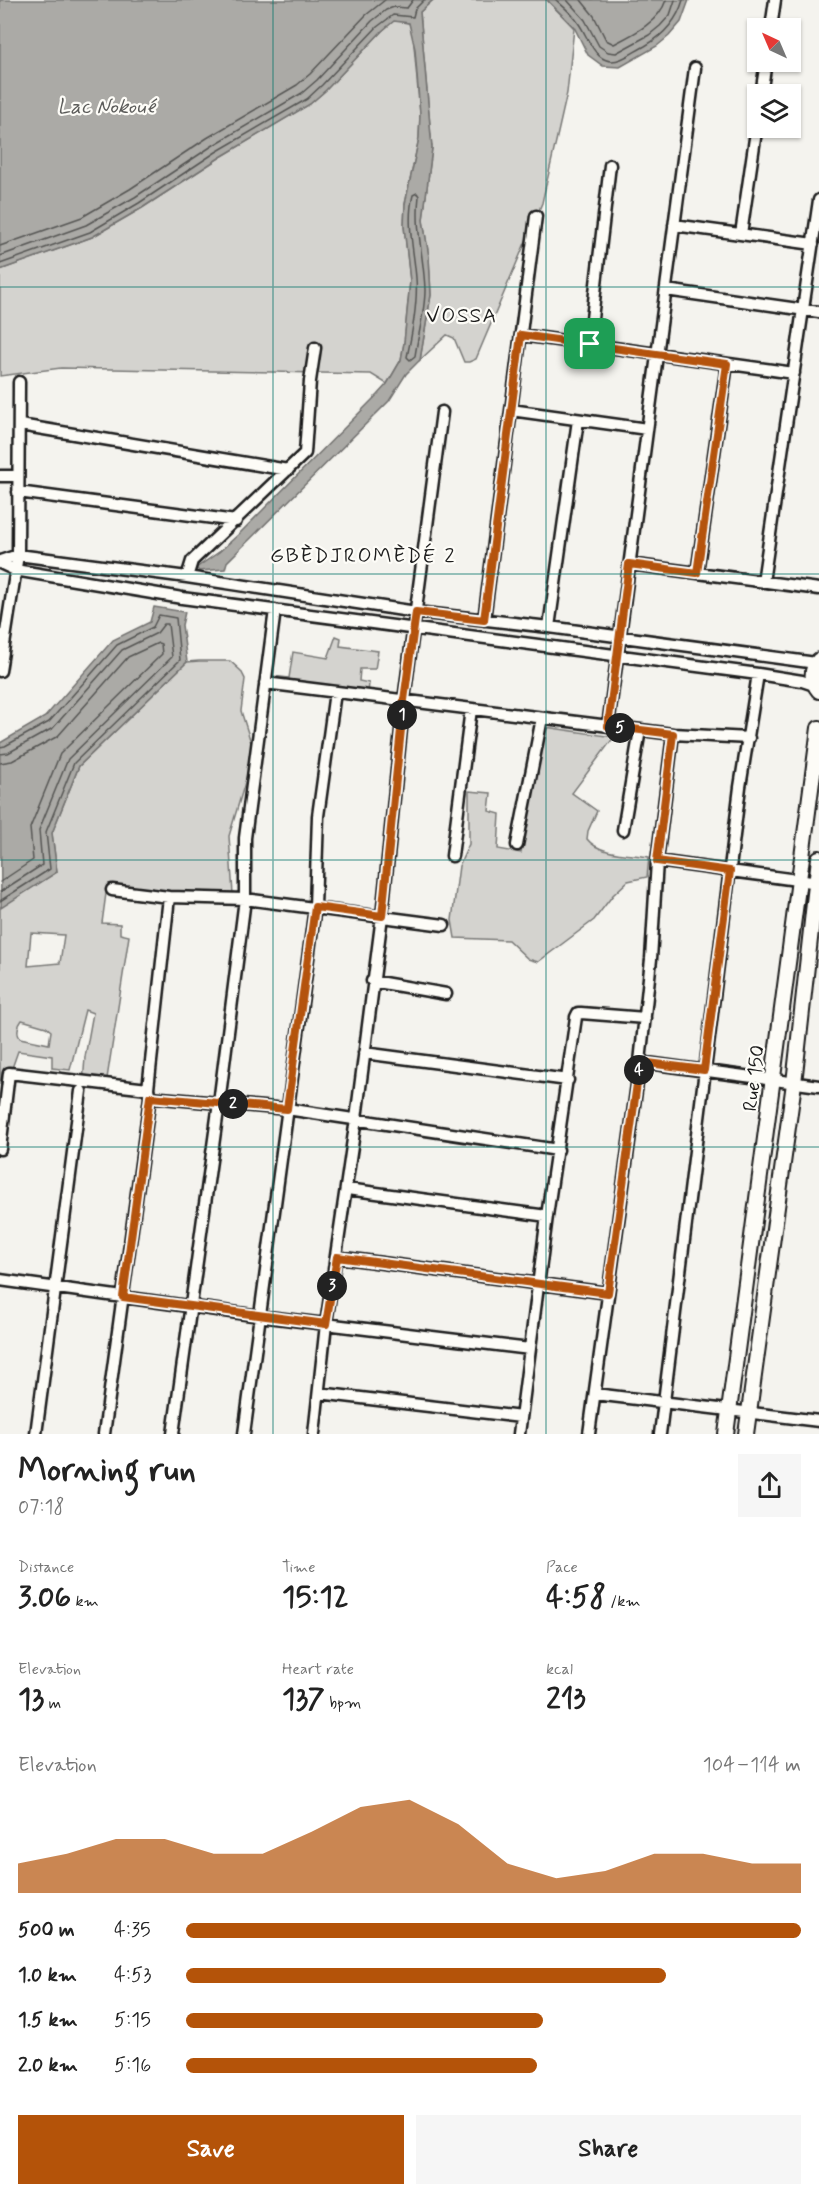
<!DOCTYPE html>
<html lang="en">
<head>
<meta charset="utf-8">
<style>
	:root { --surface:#fff; --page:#f6f6f6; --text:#222; --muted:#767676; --accent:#b45309 }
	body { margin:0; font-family:Mynerve,sans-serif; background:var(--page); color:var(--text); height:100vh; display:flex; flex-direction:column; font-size:22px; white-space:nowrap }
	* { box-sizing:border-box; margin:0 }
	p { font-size:20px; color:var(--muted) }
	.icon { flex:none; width:33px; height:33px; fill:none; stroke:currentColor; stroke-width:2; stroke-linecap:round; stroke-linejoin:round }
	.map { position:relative; height:1434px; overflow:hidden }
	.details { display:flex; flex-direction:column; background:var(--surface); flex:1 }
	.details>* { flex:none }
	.needle { width:39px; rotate:316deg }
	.tools { position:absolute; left:747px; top:18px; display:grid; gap:12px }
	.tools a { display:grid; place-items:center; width:54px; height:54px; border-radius:0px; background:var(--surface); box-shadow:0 2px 4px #0004; font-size:30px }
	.pin { position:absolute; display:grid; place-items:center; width:51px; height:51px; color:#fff; margin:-26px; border-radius:12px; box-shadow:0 3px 9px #0006 }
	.km { position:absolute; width:30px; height:30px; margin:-15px; border-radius:50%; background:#222; color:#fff; font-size:16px; line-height:30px; text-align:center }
	.round { display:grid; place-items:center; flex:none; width:63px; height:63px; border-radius:0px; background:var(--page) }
	.head { display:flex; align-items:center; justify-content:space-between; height:102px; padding:0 18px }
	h1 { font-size:33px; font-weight:700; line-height:45px }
	.figures { display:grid; grid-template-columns:repeat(3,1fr); gap:9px; height:102px; padding:6px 18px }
	.figures div { display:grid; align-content:center }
	.figures b { font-size:30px; font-weight:700 }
	.figures small { font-size:16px; font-weight:400 }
	.figures p { font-size:16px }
	.chart { height:168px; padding:12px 18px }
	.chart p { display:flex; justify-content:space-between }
	.chart svg { width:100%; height:108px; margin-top:6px; fill:var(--accent); opacity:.7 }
	.cta { display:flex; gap:12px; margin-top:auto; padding:12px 18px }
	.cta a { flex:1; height:69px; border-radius:0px; background:var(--accent); color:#fff; font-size:24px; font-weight:700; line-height:69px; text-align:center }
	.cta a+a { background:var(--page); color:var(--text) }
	ul { padding:0 18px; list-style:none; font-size:20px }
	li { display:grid; grid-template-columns:96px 72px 1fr; align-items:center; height:45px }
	li i { height:15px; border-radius:8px; background:var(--accent) }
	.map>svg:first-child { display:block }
</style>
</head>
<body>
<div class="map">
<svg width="819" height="1434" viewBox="0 0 819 1434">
	<rect width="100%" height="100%" fill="#f4f3ee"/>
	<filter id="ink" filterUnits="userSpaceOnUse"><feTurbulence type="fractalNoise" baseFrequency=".0167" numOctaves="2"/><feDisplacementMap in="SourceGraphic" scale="12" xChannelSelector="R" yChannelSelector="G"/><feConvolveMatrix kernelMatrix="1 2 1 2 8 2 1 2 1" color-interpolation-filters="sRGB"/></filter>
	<g filter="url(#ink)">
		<path fill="#d4d3cf" stroke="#787876" stroke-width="1.5" fill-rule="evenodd" d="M433,0H547L574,28L567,93L542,203L476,359L469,362H464L454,338L447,335L420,360L431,295L429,257L423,220L432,148L420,12Z
			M394,20L409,23L413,34L420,114L419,138L405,204L404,226L410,281L404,343L401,360L387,384L371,374L61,368L0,376V270L92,237L142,208L219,158L310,104L326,90L382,31Z
			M336,636L341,638L340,646L378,651L375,669H360L359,681L369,683L368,693L272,681L273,676L289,678L293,652L328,658Z
			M199,661H230L241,671L245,679L241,711L254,752L229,836L233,894L179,891L169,893L107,886L102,923L120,924V934L129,936L106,1085L83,1084L85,1057L93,1013L85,1010L70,1070L52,1068V1056L18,1051L11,1071H3L0,1085V907L57,872L52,833L79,766L187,662ZM31,933L64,935L60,963L28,966ZM22,1020L46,1027L51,1031L49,1044L20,1038C16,1033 18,1025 22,1020Z
			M545,727L614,737L572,793L597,811L588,831L587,839C599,855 631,854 649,857L647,877L628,881L613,895L594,920L538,962L528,959L508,940L455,938L452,920L459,866L469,844V791L491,793L489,811L500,814L498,849L521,853Z"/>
		<path fill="#abaaa6" stroke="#72716f" stroke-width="1.5" d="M0,0H433L420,12L432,148L423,220L429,257L431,295L420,360L406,374L389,401L227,562L225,569L199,571L196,568L219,552L239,534L377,395L387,384L401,360L404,343L410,281L404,226L405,204L419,138L420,114L415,49L409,23L394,21L382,31L326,90L310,104L219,158L142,208L92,237L0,270Z
			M547,0H689L681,22L669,36L657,46L620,67L603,66L588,55L574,27Z
			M154,607L185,612L182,625L187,662L79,766L52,833L57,872L1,908L0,743L45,717L113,640L150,622Z"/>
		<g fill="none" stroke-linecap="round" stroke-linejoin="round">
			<path stroke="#555553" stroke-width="1.5" d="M556,0C564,7 573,14 579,24C589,38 596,69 621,59C629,56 637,50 645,46C664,35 677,21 683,0
				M567,0L585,20L599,46L608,52L616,53L649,35L660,26L670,15L675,0
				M581,0L594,16L606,40L614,44C634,34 659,22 666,0
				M417,193L419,196C415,230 424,257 425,290C425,312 418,335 415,356L410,360L407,357C412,334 418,301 416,278C414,251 406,222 413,195Z
				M0,246L82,217L130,189L207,138L297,85L310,74L366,15L385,0
				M0,256L86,225L135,197L212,146L302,93L317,80L372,21L386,10L394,7L407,8L413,0
				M0,264L90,232L139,203L216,152L307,99L322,85L377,27L393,15L413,17L415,9L424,0
				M0,747L5,746L49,722L117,645L153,627L159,615L176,618L180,660L74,763L46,832L50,869L0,901
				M0,754L8,753L53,728L122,650L157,633L164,624H168L172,657L68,759L39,830L42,865L0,892
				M0,763L12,761L58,736L128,657L158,643L161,644L162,654L60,754L30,828L33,860L0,882"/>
			<g stroke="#1c1c1c" stroke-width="15">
				<path id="minor" d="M771,28L775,0
					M761,94L766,62
					M674,225L813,244
					M741,234L758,118
					M666,290L819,312
					M521,335L794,373
					M589,344L610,165
					M511,410L647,429
					M20,425L288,470
					M0,476H18
					M18,492L236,521
					M0,561L18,555L187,577L416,612L549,627L816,663
					M0,563L15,570L182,598L758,674L802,681L814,685
					M629,564L819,589
					M697,573L727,364
					M187,577L192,561L305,453L310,381L315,348
					M763,582L819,200
					M484,620L536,216
					M549,627L578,420
					M0,671L18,555L19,382
					M265,683L673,734L749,738
					M608,726L695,68
					M623,830L640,730
					M517,845L542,718
					M452,856L471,709
					M657,861L819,883
					M112,890L169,897L245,899L444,925
					M372,981L446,994
					M364,1053L568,1080
					M640,1062L819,1086
					M148,1089L169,897
					M0,1149L9,1073L148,1089L150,1097L287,1109L558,1150
					M347,1189L547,1216
					M337,1257L608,1293
					M0,1280L260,1316L530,1349
					M319,1393L521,1417
					M595,1394L819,1421
					M36,1434L81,1091
					M104,1434L150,1097
					M173,1434L219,1103L245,899V838L275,610
					M244,1434L315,907L318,816L335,692
					M314,1434L326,1324L356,1119L382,916L404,700L442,412
					M519,1434L547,1216L576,1017L578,1013H581L645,1018
					M589,1434L640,1062L651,959L657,861L673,734
					M660,1434L740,787L758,674"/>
			</g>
			<g stroke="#1c1c1c" stroke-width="18">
				<path id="major" d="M819,660C810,670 811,681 819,691
					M726,1434L819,728
					M746,1434L794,1083L819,858"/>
			</g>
			<use href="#minor" stroke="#fdfcf7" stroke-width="10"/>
			<use href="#major" stroke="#fdfcf7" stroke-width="14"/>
		</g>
	</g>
	<g fill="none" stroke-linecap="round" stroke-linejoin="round" filter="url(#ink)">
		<g stroke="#fff" stroke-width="12">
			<path id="route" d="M521,335L727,364L697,573L629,564L608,726L673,734L657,861L730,871L704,1070L640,1062L608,1293L337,1257L326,1324L123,1297L150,1097L287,1109L315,907L382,916L404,700L416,612L484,620Z"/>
		</g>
		<use href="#route" stroke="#b45309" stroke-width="8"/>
	</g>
	<path fill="none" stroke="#0f766e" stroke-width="1.5" stroke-opacity="0.55" d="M273,0V1434M546,0V1434M0,287H819M0,574H819M0,860H819M0,1147H819"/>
	<g text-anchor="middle" stroke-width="4.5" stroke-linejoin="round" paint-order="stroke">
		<g font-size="20" fill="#1c1c1c" stroke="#fdfcf7">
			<text transform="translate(753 1078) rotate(-83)" y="7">Rue 150</text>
		</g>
		<g font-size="21" font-style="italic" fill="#5c5c5a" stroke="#fdfcf7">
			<text x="106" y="113">Lac Nokoué</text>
		</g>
		<g font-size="21" letter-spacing="1.5" fill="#1c1c1c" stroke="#fdfcf7">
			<text x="462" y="322">VOSSA</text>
			<text x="363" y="562">GBÈDJROMÈDÉ 2</text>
		</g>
	</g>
</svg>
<div class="tools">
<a><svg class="needle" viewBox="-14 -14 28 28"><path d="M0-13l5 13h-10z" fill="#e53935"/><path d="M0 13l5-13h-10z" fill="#767676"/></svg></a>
<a><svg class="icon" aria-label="layers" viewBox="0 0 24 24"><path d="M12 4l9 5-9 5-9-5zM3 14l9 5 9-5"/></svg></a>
</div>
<div class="pin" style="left:590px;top:344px;background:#1e9e55"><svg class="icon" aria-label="arrive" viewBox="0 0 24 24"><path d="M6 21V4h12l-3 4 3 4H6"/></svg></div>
<b class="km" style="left:402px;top:715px">1</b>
<b class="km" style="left:233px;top:1104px">2</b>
<b class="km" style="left:332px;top:1286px">3</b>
<b class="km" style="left:639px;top:1070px">4</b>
<b class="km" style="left:620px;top:728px">5</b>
</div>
<section class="details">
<div class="head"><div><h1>Morning run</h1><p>07:18</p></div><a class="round"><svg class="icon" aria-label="share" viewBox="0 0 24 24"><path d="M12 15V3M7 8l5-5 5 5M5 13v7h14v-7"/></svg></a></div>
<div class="figures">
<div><p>Distance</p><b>3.06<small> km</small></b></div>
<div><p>Time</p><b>15:12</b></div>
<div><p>Pace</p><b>4:58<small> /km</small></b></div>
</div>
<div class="figures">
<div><p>Elevation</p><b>13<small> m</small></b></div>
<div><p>Heart rate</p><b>137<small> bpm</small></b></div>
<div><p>kcal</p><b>213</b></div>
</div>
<div class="chart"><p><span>Elevation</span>104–114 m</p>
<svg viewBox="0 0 160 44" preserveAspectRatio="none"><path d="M0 44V32L10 28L20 22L30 22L40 28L50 28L60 19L70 9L80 6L90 16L100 32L110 38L120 35L130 28L140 28L150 32L160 32V44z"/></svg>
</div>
<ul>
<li><b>500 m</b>4:35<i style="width:100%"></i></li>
<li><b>1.0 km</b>4:53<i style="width:78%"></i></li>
<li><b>1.5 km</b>5:15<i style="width:58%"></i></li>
<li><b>2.0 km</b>5:16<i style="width:57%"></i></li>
</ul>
<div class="cta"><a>Save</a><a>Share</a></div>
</section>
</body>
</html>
